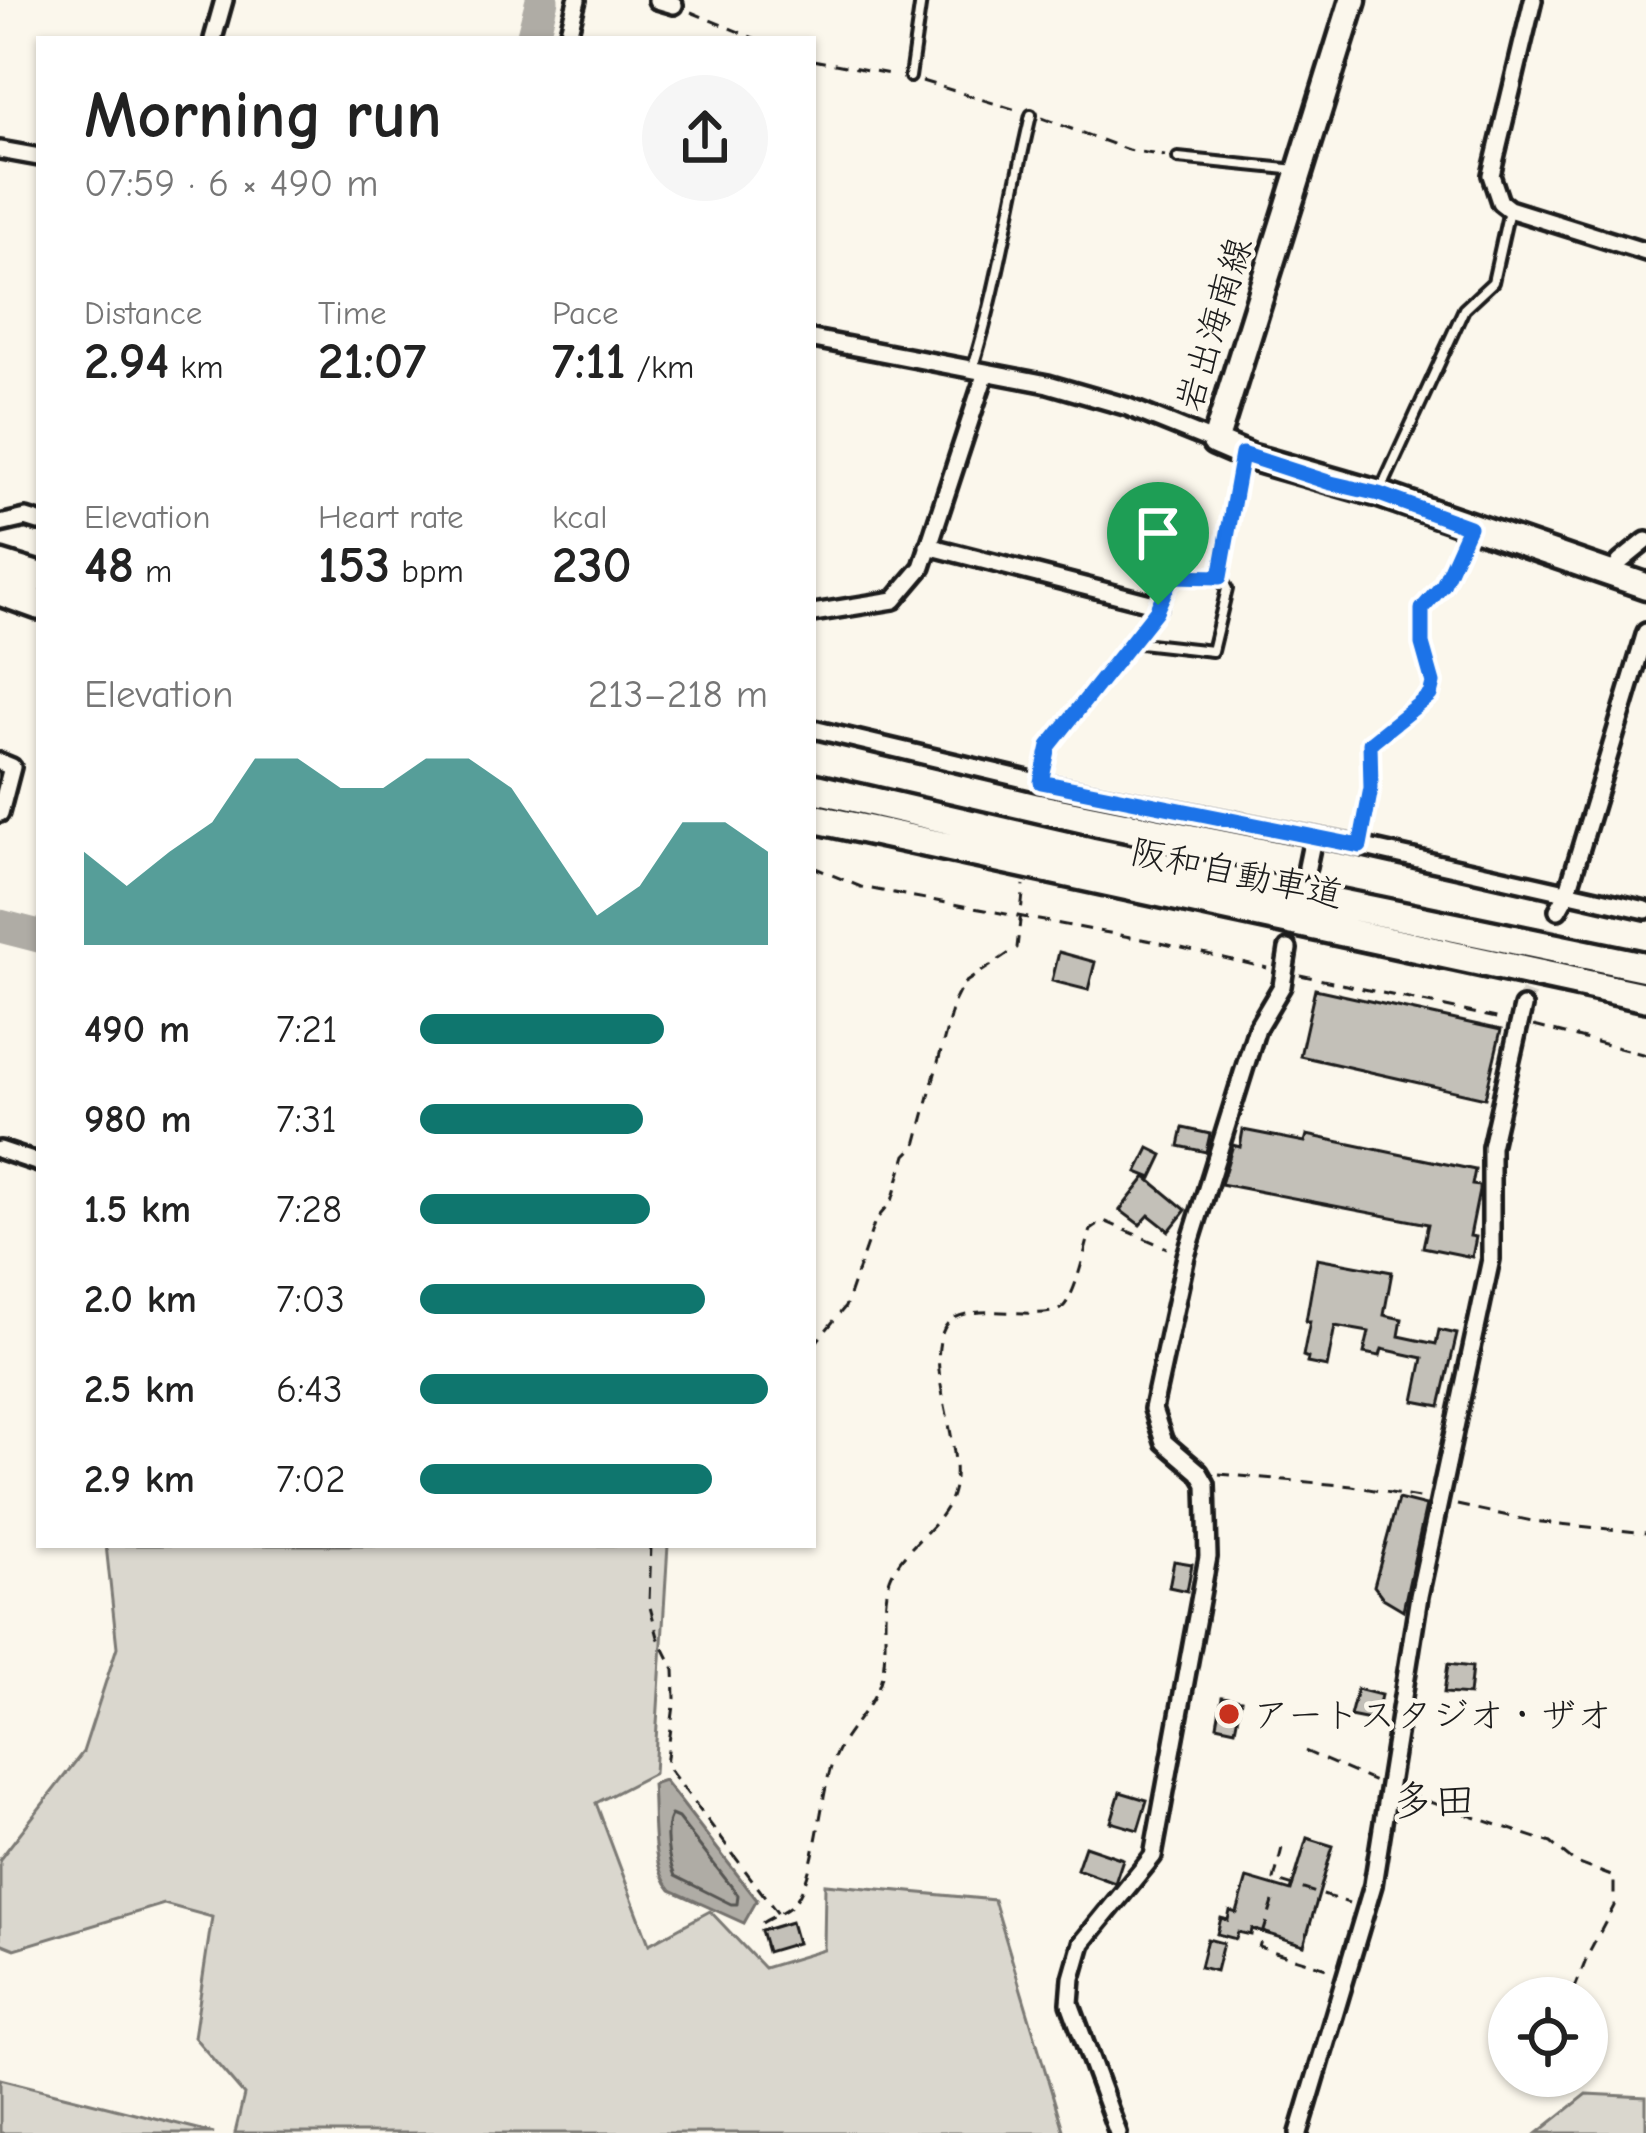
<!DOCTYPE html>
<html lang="en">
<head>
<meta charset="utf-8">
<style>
	:root { --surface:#fff; --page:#f6f6f6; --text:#222; --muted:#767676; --accent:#0f766e }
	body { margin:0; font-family:"Comic Neue","Klee One",sans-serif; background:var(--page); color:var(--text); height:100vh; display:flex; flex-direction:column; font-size:45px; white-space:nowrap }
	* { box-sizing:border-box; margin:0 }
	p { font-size:39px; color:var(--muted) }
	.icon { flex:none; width:66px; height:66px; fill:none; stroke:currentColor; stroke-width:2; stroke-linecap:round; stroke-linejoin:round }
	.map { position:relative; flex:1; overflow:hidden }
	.details { position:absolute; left:36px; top:36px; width:780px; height:1512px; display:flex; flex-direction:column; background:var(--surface); border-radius:0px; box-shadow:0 3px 9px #0004 }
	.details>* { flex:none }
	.buttons { position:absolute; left:1488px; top:1977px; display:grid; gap:24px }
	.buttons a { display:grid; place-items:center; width:120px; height:120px; border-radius:50%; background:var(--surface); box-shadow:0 3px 9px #0004; font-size:60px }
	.pin { position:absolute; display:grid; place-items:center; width:102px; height:102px; color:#fff; margin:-123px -51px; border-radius:50% 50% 50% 0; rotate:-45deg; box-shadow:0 0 12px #0007 }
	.pin .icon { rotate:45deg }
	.round { display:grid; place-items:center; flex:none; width:126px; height:126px; border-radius:63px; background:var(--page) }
	.head { display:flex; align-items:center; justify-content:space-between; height:204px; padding:0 48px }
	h1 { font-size:66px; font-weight:800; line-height:90px }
	.figures { display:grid; grid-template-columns:repeat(3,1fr); gap:18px; height:204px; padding:12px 48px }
	.figures div { display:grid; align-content:center }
	.figures b { font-size:51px; font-weight:800 }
	.figures small { font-size:33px; font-weight:400 }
	.figures p { font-size:33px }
	.chart { height:336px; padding:24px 48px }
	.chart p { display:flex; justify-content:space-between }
	.chart svg { width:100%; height:216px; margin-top:12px; fill:var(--accent); opacity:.7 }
	ul { padding:0 48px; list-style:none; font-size:39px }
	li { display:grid; grid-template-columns:192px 144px 1fr; align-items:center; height:90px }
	li i { height:30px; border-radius:15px; background:var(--accent) }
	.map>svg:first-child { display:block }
</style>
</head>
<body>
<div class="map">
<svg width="1646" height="2133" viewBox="0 0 1646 2133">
	<rect width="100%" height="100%" fill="#fbf7ec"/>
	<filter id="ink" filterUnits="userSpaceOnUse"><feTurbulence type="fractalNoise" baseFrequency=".00833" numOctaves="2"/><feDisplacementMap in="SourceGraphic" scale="24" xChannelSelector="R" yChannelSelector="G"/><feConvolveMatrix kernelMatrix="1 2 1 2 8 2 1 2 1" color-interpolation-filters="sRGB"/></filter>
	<g filter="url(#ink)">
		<path fill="#dad7ce" stroke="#7b7a75" stroke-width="3" d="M106,1545H668L654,1773L596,1803L649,1944L710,1911L764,1968L824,1950L825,1884L994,1900L1064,2133H235L244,2095L194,2037L212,1917L164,1904L15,1949L0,1943V1859L83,1752L117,1647Z
			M0,2079L214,2133H0Z
			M1587,2094L1646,2097V2133H1538Z"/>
		<path fill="#afaca5" stroke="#74726e" stroke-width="3" d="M664,1780L757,1900L744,1923L671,1890C649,1865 655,1816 652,1784Z"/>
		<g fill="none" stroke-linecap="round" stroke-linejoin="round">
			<path stroke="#575653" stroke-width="3" d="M671,1815L678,1818L738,1895L737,1904H731L675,1876C668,1860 663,1830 671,1815Z"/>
			<path stroke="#afaca5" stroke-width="33" d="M532,39L542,0
				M0,926L39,936"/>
		</g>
		<path fill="#c3c0b8" stroke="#1c1c1c" stroke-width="3" d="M1059,952L1095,962L1088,990L1052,981Z
			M1315,989L1501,1030L1485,1098L1300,1056Z
			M1183,1128L1210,1134L1206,1152L1179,1146Z
			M1243,1130L1305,1142L1307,1135L1475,1170L1472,1185L1479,1186V1191L1470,1236L1476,1237L1472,1257L1423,1247L1428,1224L1221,1184L1233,1145L1240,1147Z
			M1149,1148L1163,1155L1152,1178L1137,1172Z
			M1146,1177L1186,1210L1169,1231L1149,1215L1140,1225L1120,1210Z
			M1317,1258L1392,1272L1384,1315L1402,1319L1399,1336L1436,1344L1439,1330L1457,1334L1440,1406L1414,1401L1423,1358L1382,1349L1380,1356L1364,1353L1369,1332L1335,1326L1327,1367L1307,1363L1308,1358L1303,1356L1310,1321H1306Z
			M1398,1499L1426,1506L1403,1610L1383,1598L1374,1586Z
			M1174,1561L1192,1564L1187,1591L1169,1587Z
			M1448,1664L1472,1667L1469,1695L1444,1693Z
			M1357,1689L1381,1695L1375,1721L1350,1716Z
			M1222,1697L1241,1700L1235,1729L1217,1725Z
			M1120,1792L1147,1800L1138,1830L1111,1822Z
			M1307,1838L1333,1846L1304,1945L1252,1929L1251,1935L1238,1932L1236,1939L1217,1934L1221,1918L1228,1920L1230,1911L1237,1913L1247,1878L1291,1891Z
			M1085,1846L1123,1859L1115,1883L1077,1869Z
			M791,1922L797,1943L767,1952L761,1931Z
			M1207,1939L1223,1943L1216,1971L1200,1967Z"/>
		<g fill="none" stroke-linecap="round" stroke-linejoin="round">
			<path stroke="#dad6cd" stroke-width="15" stroke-dasharray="15 8" stroke-linecap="butt" d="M1523,1007L1558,910"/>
			<g stroke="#1c1c1c" stroke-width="16">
				<path id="service" d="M910,77L921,0
					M1178,158L1297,170
					M972,370C998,287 1011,199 1031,115
					M1380,492L1464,309L1493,282L1509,210
					M1132,641L1156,611L1171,576L1220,577
					M1041,782L1049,745L1131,642L1212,651L1227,589L1220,577L1241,461"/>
			</g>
			<g stroke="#1c1c1c" stroke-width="24">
				<path id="minor" d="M657,0L674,5
					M1533,0L1491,175L1500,202L1509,209L1646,252
					M213,39L224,0
					M567,39L577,0
					M0,150L39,157
					M813,339L1048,384L1128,407L1215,442
					M0,524L26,518L39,522
					M928,546L1158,605
					M1612,575L1620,562L1646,541
					M813,613L894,600L922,567L985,375
					M813,729L1041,783L1360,846L1646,910
					M0,762L12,767L0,813
					M1307,867L1313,838
					M1558,910L1567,894L1646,632
					M0,1150L39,1163
					M1118,2133L1070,2003L1072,1978L1082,1943L1153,1856L1208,1557L1206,1484L1199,1472L1164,1442L1153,1409L1186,1256L1257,1028L1282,986L1288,949
					M1299,2133L1373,1885L1419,1596L1491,1259V1147L1523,1007"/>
			</g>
			<g stroke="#1c1c1c" stroke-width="33">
				<path id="primary" d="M1353,0L1215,442L1250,457L1379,494L1646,586"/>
			</g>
			<g stroke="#1c1c1c" stroke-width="36">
				<path id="motorway" d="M0,565L39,577
					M0,591L39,605
					M813,788L1090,852L1646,967
					M813,818L1646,997"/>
			</g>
			<path stroke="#1c1c1c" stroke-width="3" stroke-dasharray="12 9" stroke-linecap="butt" d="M691,12L756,39
				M813,60L895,75
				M922,81L1016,110
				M1042,118L1128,150L1165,156
				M1363,829L1371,788L1370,743L1430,695L1433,683L1422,644V609L1443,585L1461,546
				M813,867L861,887L1152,941L1267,968
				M1300,975L1501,1019
				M1534,1026L1646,1055
				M813,1346L845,1307L875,1221L892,1201L906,1155L916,1145L954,1002L963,984L1017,948L1024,885
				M1219,1474L1352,1486L1424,1499
				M1457,1505L1532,1521L1646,1533
				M651,1545L649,1603L658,1637L674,1669L675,1698L666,1765L778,1914
				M1305,1751L1375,1782
				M1406,1794L1551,1843L1574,1862L1614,1877V1906L1588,1955L1571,1998
				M1282,1848L1274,1880L1349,1903
				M1273,1902L1259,1947L1333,1970
				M762,1923C771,1917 786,1912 793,1904C818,1876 819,1793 835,1756C848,1725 878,1705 883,1670C888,1641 881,1607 890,1579C902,1546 945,1526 953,1491C965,1444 924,1371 944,1329C960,1295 1045,1325 1063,1307C1076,1294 1085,1248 1091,1230L1104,1221L1167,1248"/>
			<use href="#service" stroke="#fbf7ec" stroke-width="8"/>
			<use href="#minor" stroke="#fbf7ec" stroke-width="15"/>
			<use href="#primary" stroke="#fbf7ec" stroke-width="24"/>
			<use href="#motorway" stroke="#fbf7ec" stroke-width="27"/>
		</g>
	</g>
	<g fill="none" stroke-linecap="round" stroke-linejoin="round" filter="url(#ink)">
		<g stroke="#fff" stroke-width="24">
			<path id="route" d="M1242,454L1331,483L1379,494L1469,527L1443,585L1422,609V644L1433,683L1430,695L1370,743L1371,788L1360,846L1041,782L1049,746L1156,611L1172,576L1220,577Z"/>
		</g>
		<use href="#route" stroke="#1a73e8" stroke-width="15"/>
	</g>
	<circle fill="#c8321e" stroke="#fbf7ec" stroke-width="4.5" cx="1229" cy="1714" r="12"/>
	<g text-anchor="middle" stroke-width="9" stroke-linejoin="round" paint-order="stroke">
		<g font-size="36" fill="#1c1c1c" stroke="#fbf7ec">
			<text transform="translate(1213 324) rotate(-73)" y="13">岩出海南線</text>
			<text transform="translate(1237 872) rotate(12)" y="13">阪和自動車道</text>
		</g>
		<g font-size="36" fill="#1c1c1c" stroke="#fbf7ec" text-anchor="start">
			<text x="1253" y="1727">アートスタジオ・ザオ</text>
		</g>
		<g font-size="42" fill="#1c1c1c" stroke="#fbf7ec">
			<text x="1434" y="1815">多田</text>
		</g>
	</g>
</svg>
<div class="buttons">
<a><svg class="icon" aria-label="locate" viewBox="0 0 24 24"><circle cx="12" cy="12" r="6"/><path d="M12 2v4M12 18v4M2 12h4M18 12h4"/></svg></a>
</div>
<div class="pin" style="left:1158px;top:605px;background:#1e9e55"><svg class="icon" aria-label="arrive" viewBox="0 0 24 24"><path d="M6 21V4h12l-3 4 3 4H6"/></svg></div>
<section class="details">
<div class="head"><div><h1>Morning run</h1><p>07:59 · 6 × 490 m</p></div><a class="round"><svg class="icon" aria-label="share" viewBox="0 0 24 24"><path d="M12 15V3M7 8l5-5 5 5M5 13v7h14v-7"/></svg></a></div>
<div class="figures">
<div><p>Distance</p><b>2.94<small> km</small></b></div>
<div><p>Time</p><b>21:07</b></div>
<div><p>Pace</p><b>7:11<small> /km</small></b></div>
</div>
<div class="figures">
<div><p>Elevation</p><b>48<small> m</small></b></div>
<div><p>Heart rate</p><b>153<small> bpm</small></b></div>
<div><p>kcal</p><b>230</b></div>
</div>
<div class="chart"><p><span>Elevation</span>213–218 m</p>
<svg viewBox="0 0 160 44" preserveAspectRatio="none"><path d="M0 44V25L10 32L20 25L30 19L40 6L50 6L60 12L70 12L80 6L90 6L100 12L110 25L120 38L130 32L140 19L150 19L160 25V44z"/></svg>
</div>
<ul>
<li><b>490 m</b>7:21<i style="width:70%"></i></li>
<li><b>980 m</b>7:31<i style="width:64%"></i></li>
<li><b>1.5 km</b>7:28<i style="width:66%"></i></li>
<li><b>2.0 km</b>7:03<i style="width:82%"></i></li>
<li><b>2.5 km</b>6:43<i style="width:100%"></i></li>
<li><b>2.9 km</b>7:02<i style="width:84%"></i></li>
</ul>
</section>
</div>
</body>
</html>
